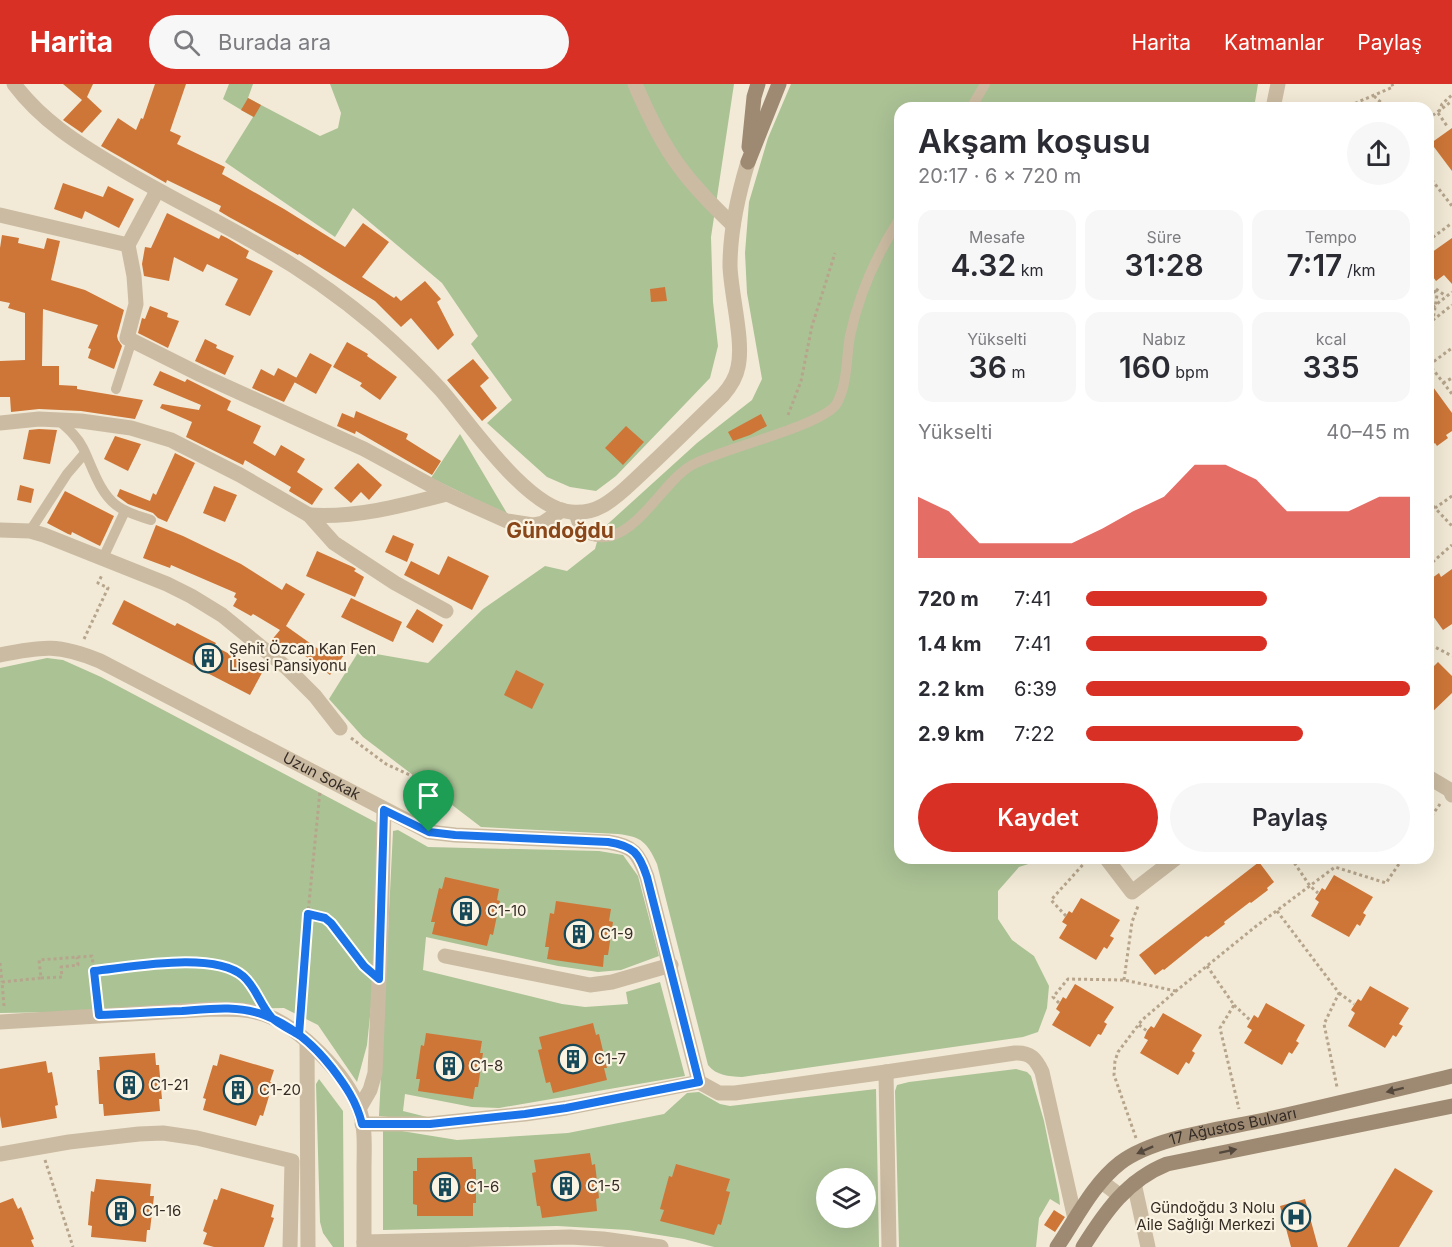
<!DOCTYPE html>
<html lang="tr">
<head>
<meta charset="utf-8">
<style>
	:root { --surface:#fff; --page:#f7f7f7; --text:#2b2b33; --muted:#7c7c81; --accent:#d93025 }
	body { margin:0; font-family:Inter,sans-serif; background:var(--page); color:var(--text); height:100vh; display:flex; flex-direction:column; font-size:22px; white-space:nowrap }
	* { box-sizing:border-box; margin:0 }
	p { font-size:20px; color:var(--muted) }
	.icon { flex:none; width:33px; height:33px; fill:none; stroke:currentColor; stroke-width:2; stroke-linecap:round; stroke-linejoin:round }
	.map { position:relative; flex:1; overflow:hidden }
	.drawer { position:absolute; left:894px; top:18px; width:540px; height:762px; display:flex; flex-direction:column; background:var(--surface); border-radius:18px; box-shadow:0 6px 24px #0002 }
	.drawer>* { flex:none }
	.buttons { position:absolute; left:816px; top:1084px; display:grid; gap:12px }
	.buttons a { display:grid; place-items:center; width:60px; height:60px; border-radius:50%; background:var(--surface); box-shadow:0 6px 24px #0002; font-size:30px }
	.pin { position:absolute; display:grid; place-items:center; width:51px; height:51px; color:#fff; margin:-62px -26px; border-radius:50% 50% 50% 0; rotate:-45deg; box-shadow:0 0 6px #0007 }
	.pin .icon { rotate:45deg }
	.round { display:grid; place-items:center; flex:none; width:63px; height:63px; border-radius:32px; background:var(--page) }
	.summary { display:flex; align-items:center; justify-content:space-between; height:102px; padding:0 24px }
	h1 { font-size:33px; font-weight:600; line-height:45px }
	.metrics { display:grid; grid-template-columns:repeat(3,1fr); gap:9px; height:102px; padding:6px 24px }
	.metrics div { display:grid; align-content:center; border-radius:15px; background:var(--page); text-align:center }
	.metrics b { font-size:30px; font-weight:600 }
	.metrics small { font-size:16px; font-weight:400 }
	.metrics p { font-size:16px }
	.chart { height:168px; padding:12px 24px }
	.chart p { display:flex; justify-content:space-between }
	.chart svg { width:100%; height:108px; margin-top:6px; fill:var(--accent); opacity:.7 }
	.button { display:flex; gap:12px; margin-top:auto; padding:12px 24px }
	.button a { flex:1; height:69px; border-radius:36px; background:var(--accent); color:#fff; font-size:24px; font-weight:600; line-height:69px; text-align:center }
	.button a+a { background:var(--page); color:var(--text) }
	ul { padding:0 24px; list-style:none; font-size:20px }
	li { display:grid; grid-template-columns:96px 72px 1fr; align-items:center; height:45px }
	li i { height:15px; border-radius:8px; background:var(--accent) }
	header { display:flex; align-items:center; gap:36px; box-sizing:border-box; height:84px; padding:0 30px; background:var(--accent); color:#fff }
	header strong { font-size:28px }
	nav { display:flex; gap:33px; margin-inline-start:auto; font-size:21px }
	.search { width:420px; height:54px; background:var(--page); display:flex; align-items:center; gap:15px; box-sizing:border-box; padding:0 21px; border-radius:33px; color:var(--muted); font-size:22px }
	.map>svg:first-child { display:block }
</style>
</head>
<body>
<header>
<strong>Harita</strong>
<div class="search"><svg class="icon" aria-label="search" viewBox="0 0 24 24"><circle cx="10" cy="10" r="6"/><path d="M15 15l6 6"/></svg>Burada ara</div>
<nav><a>Harita</a><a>Katmanlar</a><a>Paylaş</a></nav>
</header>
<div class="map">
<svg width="1452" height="1163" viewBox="0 0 1452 1163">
	<rect width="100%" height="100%" fill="#f2ead6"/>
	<path fill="#abc295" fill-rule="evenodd" d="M229,0H253L248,14L320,52L338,44L341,29L330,0H734L711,153L713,218L718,262L710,294L616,392L596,407L570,403L547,393L487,339L512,316L471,260L478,252L442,199L353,124L335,153L225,78L253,33L223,15Z
		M791,0H1258L1254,24H900V774H1047L1019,783L998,807V835L1012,856L1034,872L1049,902L1047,924L1038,948L1023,953L742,993C728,992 717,992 708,981L657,780C647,758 642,753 618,750L481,743L363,653L329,615L359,567L428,579L483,525L545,482L567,487L595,465L600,447L697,359L752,316L762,295L747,209L745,169L749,118L768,54Z
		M460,350L508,431L431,394Z
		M47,574L63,576L101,593L379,740L372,913L367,961L357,998L318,941L284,924L0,929V584Z
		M398,746L428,763L599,767L623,771L638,792L659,872L621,886L598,888L558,882L426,853L423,886L562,920L585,923L628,920L626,908L660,898L685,992L499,1024L472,1023L405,1010L403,1027L431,1034L427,1037L379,1032L393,747Z
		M1016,985L1027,988L1031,992L1044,1037L1059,1111L1060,1121L1050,1115L1039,1134L1036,1163H899L895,1007L897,1001L909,998Z
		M319,995L343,1027L344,1163H333L323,1149L320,1138L316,1000Z
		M876,1005L879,1163H714L684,1155L628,1146L557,1142L383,1146V1044L457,1056L568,1049L664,1030L687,1009L699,1008L720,1020L730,1022ZM826,1095H866V1134H826Z"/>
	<path fill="#ce7638" d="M63,0H93L87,13L102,27L82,49L63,36L82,16Z
		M155,0H186L170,47L181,52L177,60L225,83L222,90L284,125L345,163L363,139L389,158L362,193L394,214L396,212L401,217L425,197L441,215L437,218L454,251L438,266L411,234L401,243L375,217L299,170L298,171L229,133L219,127L221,122L167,96L166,99L101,62L118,34L136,46L141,34L143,35Z
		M248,14L261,21L254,33L241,26Z
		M1452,44V87L1431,59Z
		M63,99L103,113L108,102L134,115L119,144L85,127L82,135L54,125Z
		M167,129L219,155L221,151L227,154L249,167L246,174L273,187L250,232L225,221L238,195L207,180L203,188L174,173L169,197L144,192L142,180L145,163L151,164Z
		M2,151L19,154L18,159L44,165L47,154L60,157L51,196L85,206L124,226L117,252L118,256L122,262L114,285L88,274L91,265L88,264L98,241L43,225L42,282H59V301L77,302V305L143,316L135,335L81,327L39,325L11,328L10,313H0V277L25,276V229L8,224L10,219L0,217V164Z
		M1452,154V200L1444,191L1436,197L1428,186V171Z
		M665,203L667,217L651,218L650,205Z
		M150,222L168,229L167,233L179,237L168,264L138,249L142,234L145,235Z
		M205,255L217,261L216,264L234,272L225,291L195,277Z
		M347,258L368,270L367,272L397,293L380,316L360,302L362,299L333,283Z
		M310,269L332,281L316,310L294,298Z
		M473,275L489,294L480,302L497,324L482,337L447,296Z
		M278,284L297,294L284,318L252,304L261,285L274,292Z
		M160,287L185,298L187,295L231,317L227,326L261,342L253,359L275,372L281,361L305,375L297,388L323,405L312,421L289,407L291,403L245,376L243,381L186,353L192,338L160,324L162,320L199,326L201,321L153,301Z
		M1428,296L1452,329V347L1446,351L1448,354L1437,362L1435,359L1428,364Z
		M356,327L408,350L406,355L441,377L432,391L356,347L355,350L337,342L342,329L354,334Z
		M761,330L767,342L750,351L733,357L728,348Z
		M626,342L644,358L623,381L605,364Z
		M39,345L57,346L50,380L23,375L29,346Z
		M115,352L141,360L128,387L104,375Z
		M175,369L195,379L167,438L158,434L153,429L128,420L117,412L120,405L150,417L153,409L156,411Z
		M358,379L382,401L369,416L361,408L351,419L334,404Z
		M20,401L34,405L31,419L17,416Z
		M214,402L237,411L225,438L203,429Z
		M65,407L114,432L100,462L72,448L71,451L68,450L47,439Z
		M156,441L183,452L241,480L282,506L286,499L305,510L286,542L321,567L327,559L344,571L330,591L291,561L285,570L270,558L280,546L253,530L251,532L233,522L237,515L234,513L236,509L171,481L170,484L143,474Z
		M393,451L414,460L407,478L385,468Z
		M317,467L353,483L356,485L354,487L364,493L355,513L306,492Z
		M448,472L489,492L472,526L404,491L411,477L439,491Z
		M1452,485V540L1443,546L1428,525V497L1439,489L1441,493Z
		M351,514L402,538L393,558L341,533Z
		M124,516L175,542L177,539L216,559L214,562L263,587L250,611L112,540Z
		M417,525L443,541L433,559L406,543Z
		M1438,578L1452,592V609L1428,632V588Z
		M516,586L544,600L532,625L504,611Z
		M1259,778L1274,798L1267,804L1268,806L1251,819L1250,818L1224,838L1225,840L1208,853L1206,852L1164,886L1163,885L1155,891L1139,871Z
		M1334,791L1373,813L1363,829L1366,831L1360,842L1357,840L1349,853L1311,832L1319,818L1315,815L1322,804L1325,806Z
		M445,793L499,805L497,816L500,817L493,851L490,850L487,862L432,850L435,838H431L439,804L442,805Z
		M1081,814L1120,836L1110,852L1114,854L1107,865L1104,863L1096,876L1059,854L1067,841L1062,838L1069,827L1072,829Z
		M556,817L611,825L609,837L613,838L608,871H604L603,883L547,875L549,863H545L550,829L554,830Z
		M1075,900L1114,923L1104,938L1107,940L1101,951L1098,950L1090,963L1052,941L1060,928L1056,925L1063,913L1066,915Z
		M1370,902L1409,924L1399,940L1403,942L1396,953L1393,951L1385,964L1348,942L1355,929L1351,926L1358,915L1361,917Z
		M1266,919L1305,941L1296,957L1299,959L1292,970L1289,968L1282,981L1244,959L1252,946L1247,943L1254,931L1258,934Z
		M1163,929L1202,951L1192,967L1195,969L1189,980L1186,978L1178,991L1140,969L1148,956L1144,954L1147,947L1151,942L1154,944Z
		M593,939L596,951L599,950L607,984H604L607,996L553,1009L550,998L546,999L538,966L542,965L539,953Z
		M426,949L482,957L480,969H483L478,1003H475L473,1015L418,1007L420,995H416L421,961L424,962Z
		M155,969L156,981H159L162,1015H159L160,1027L104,1032L103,1020H99L97,986H100L99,973Z
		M220,970L274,986L270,998L273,999L263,1032L260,1031L256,1042L203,1026L206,1015L203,1014L213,981L217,982Z
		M46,977L48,989L52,988L58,1021L55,1022L57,1034L2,1044L0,1032V985Z
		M590,1069L592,1081L595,1080L599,1114L596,1115L597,1127L542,1134L540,1122H537L532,1089L536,1088L534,1076Z
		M472,1073L473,1085H476V1119H473V1132H417V1121L413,1120V1087H417V1074Z
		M676,1080L730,1095L726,1107L730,1108L721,1141L718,1140L714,1151L660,1137L664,1126L660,1125L669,1092L672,1093Z
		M1395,1084L1433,1107L1399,1163H1347Z
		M96,1095L151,1100L150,1112H154L150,1146H147L146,1158L91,1153L92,1142L88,1141L91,1107L94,1108Z
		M221,1104L274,1121L271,1133L274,1134L264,1163H214L203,1160L207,1149L203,1147L214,1115L217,1116Z
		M13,1114L18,1125L21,1123L34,1155L31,1156L34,1163H0V1119Z
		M1305,1115L1318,1163H1291L1280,1122Z
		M1054,1126L1065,1133L1055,1148L1044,1141Z"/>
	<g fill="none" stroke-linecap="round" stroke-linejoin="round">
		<path stroke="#b6a58c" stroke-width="3" stroke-dasharray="3 3" stroke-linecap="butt" d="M1374,12L1387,24
			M1344,24L1393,3L1392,0
			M1439,28L1442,20L1452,11
			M1438,29L1447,42
			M1428,35L1452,17
			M1428,91L1452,122
			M1428,157L1452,139
			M1428,196L1437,211L1433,236
			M1436,205L1446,212
			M1428,227L1452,208
			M1428,240L1452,221
			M1428,279L1452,310
			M1429,281L1452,264
			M1443,299L1452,294
			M788,331L801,297L812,242L835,169
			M1452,412L1435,424L1452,442
			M1428,417L1435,424
			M1428,482L1452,461
			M1428,485L1433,493
			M84,555L108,504L98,499L102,491
			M1428,555L1433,562L1452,572
			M351,654L386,680L425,698L436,708L437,720L433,735
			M1428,737L1440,720
			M1291,774L1310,802L1318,809
			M1277,827L1339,909L1324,940L1337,1003
			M308,829L325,834L331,839L364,882
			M1066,832L1051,816L1089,774
			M0,879L2,898
			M1207,882L1234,921L1220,944L1239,1025
			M41,894L62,893L61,883L78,881L77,873
			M1124,896L1132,838L1138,822
			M1339,909L1354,920
			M97,916L94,887C127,884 202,871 230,883C244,889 252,901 259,913
			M1059,919L1053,913L1068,895L1124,896L1176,907
			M1234,921L1251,937
			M4,922L2,898L41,894L39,876L92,872L94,887
			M300,933L308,829L320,707
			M1139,941L1147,947
			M1136,1054L1114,991L1115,977L1118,968L1142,936L1176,907L1255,843L1335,783L1386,799L1403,774
			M45,1076L73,1163"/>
		<path stroke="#cbbba2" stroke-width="10" d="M971,24L985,0
			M116,305L132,256
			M57,335C67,344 77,352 83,364C92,382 99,408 116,421C126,429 139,432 151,436
			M573,428L579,446C627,477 658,400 692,381C720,365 826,341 837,319C848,299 846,273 850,252C859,209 877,170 900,134
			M30,447L67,390L85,369
			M103,474L125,427"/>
		<g stroke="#cbbba2" stroke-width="15">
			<path d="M635,0C647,28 661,58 679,82C695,104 714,123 733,141"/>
			<path d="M1273,24L1278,0"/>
			<path d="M157,107L128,161L134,192L136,220L127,254L201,291L364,365L447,410L507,437L533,441L543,439L562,426"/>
			<path d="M0,131L128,161"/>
			<path d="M0,339L39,335L81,337L131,344L171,356L240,391L309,431L334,459L395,499L446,527"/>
			<path d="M309,431C356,434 401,422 447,410"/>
			<path d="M0,446L30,447L44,451L167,500L191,512L222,531L287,584L315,612L340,644"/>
			<path id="s1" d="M0,571C43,562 59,560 100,577L429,748L455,751L608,758C634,762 638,769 647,793L699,998"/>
			<path d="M1428,693L1450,706L1452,711"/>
			<path d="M1106,774L1132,808L1176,774"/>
			<path d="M445,872L590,901L612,898L671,881"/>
			<path d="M307,957L308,1163"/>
			<path d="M886,988L1015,969C1030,968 1036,975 1042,988L1075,1135"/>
			<path d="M359,1025L370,1006L375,989L381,850L384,726"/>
			<path d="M362,1040H430L525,1030L566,1024L699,998L719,1009H735L886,988L889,1163"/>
			<path d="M0,1070L69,1058L139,1050L163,1049L197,1054L292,1077L290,1163"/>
			<path d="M1102,1098L1119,1111"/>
			<path d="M1134,1099L1148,1163"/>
			<path d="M364,1158L570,1153L603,1155L661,1163"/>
		</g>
		<path stroke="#cbbba2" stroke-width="15" d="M14,0C41,36 77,59 116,82C159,108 204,130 248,155C292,179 336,209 375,242C398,262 420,283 441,306C469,338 527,425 571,428C581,429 593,427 602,422C617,414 629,401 641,390C669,364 696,337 723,311C730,303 736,294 738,283C744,257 731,211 730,182C730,147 738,111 748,78
			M0,938L213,925C230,925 247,925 263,930C300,943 345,989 359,1025C366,1043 364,1066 364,1085C364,1111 364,1137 364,1163"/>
		<g stroke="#9e8a73" stroke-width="15">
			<path d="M749,63L754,13L758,0"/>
			<path d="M748,78L779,0"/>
			<path id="s2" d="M1057,1163C1076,1135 1093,1100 1120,1079C1156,1052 1225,1045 1269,1035C1330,1021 1391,1007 1452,992"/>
			<path d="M1083,1163C1105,1128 1127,1096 1167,1080L1452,1022"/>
		</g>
	</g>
	<defs><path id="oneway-solid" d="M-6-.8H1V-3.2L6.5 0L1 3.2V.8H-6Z" transform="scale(1.5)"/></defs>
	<g fill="#54483c">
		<use href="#oneway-solid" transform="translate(1395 1006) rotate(166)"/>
		<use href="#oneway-solid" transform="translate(1145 1066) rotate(156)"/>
		<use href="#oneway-solid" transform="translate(1228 1067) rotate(-12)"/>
	</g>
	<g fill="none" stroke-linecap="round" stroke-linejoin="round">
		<g stroke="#fff" stroke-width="12">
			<path id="route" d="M429,748L384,726L379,895L364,882L331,839L325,834L308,830L299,951C291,946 278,940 272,934C260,921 256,903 243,892C214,867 132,883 94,887L99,931C127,930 154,928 182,927C209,925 238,921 264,931C291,941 314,961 332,984C345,1001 357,1018 362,1040H430L525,1030L566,1024L699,998L647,793C639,769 634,762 608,758L455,751L429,748"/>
		</g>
		<use href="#route" stroke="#1a73e8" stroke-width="8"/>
	</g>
	<defs>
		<g id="building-ring" transform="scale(1.5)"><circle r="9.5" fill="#faf3e2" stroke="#184958" stroke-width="1.5"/><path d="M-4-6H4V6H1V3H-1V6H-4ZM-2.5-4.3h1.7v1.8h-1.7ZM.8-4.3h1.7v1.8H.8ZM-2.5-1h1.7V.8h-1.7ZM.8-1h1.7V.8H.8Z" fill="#184958"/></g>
		<g id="hospital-ring" transform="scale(1.5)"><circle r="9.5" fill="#faf3e2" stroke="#184958" stroke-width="1.5"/><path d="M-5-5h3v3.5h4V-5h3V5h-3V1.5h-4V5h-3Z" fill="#184958"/></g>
	</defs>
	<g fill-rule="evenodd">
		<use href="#building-ring" x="208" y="574"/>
		<use href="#building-ring" x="466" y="827"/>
		<use href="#building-ring" x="579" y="850"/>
		<use href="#building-ring" x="573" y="975"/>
		<use href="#building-ring" x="449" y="982"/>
		<use href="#building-ring" x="129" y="1001"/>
		<use href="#building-ring" x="238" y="1006"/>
		<use href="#building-ring" x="566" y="1102"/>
		<use href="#building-ring" x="445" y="1103"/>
		<use href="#building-ring" x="121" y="1127"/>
		<use href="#hospital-ring" x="1296" y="1133"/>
	</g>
	<g text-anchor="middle" stroke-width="4.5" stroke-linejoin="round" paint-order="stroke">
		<g font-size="15" fill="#352c25" stroke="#faf3e2" text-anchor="start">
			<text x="229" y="570">Şehit Özcan Kan Fen<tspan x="229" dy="17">Lisesi Pansiyonu</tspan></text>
			<text x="487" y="832">C1-10</text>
			<text x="600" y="855">C1-9</text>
			<text x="594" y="980">C1-7</text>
			<text x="470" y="987">C1-8</text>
			<text x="150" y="1006">C1-21</text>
			<text x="259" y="1011">C1-20</text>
			<text x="587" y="1107">C1-5</text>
			<text x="466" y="1108">C1-6</text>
			<text x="1275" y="1129" text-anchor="end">Gündoğdu 3 Nolu<tspan x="1275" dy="17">Aile Sağlığı Merkezi</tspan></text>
			<text x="142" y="1132">C1-16</text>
		</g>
		<g font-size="15" fill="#352c25" stroke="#faf3e2">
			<text dy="5" stroke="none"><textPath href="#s1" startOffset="352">Uzun Sokak</textPath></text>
			<text dy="5" stroke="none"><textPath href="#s2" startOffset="225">17 Ağustos Bulvarı</textPath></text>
		</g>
		<g font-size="21" font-weight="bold" fill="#884619" stroke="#faf3e2">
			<text x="560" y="454">Gündoğdu</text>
		</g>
	</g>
</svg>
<div class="buttons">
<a><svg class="icon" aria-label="layers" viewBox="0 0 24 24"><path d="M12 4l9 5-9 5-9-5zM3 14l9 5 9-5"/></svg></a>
</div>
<div class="pin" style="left:429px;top:748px;background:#1e9e55"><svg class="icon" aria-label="arrive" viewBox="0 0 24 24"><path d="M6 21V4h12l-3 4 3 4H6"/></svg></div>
<section class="drawer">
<div class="summary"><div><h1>Akşam koşusu</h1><p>20:17 · 6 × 720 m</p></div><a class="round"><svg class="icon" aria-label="share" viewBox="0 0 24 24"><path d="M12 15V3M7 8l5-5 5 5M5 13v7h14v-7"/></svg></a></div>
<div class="metrics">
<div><p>Mesafe</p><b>4.32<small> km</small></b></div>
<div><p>Süre</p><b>31:28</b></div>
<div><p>Tempo</p><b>7:17<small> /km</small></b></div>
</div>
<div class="metrics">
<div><p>Yükselti</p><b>36<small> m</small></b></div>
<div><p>Nabız</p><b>160<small> bpm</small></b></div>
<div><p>kcal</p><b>335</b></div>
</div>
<div class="chart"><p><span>Yükselti</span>40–45 m</p>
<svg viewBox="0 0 160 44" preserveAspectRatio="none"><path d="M0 44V19L10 25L20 38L30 38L40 38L50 38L60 32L70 25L80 19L90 6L100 6L110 12L120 25L130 25L140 25L150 19L160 19V44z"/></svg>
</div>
<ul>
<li><b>720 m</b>7:41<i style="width:56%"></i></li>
<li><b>1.4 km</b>7:41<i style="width:56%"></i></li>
<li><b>2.2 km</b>6:39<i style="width:100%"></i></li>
<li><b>2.9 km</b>7:22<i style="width:67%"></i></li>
</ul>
<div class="button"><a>Kaydet</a><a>Paylaş</a></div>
</section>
</div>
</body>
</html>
